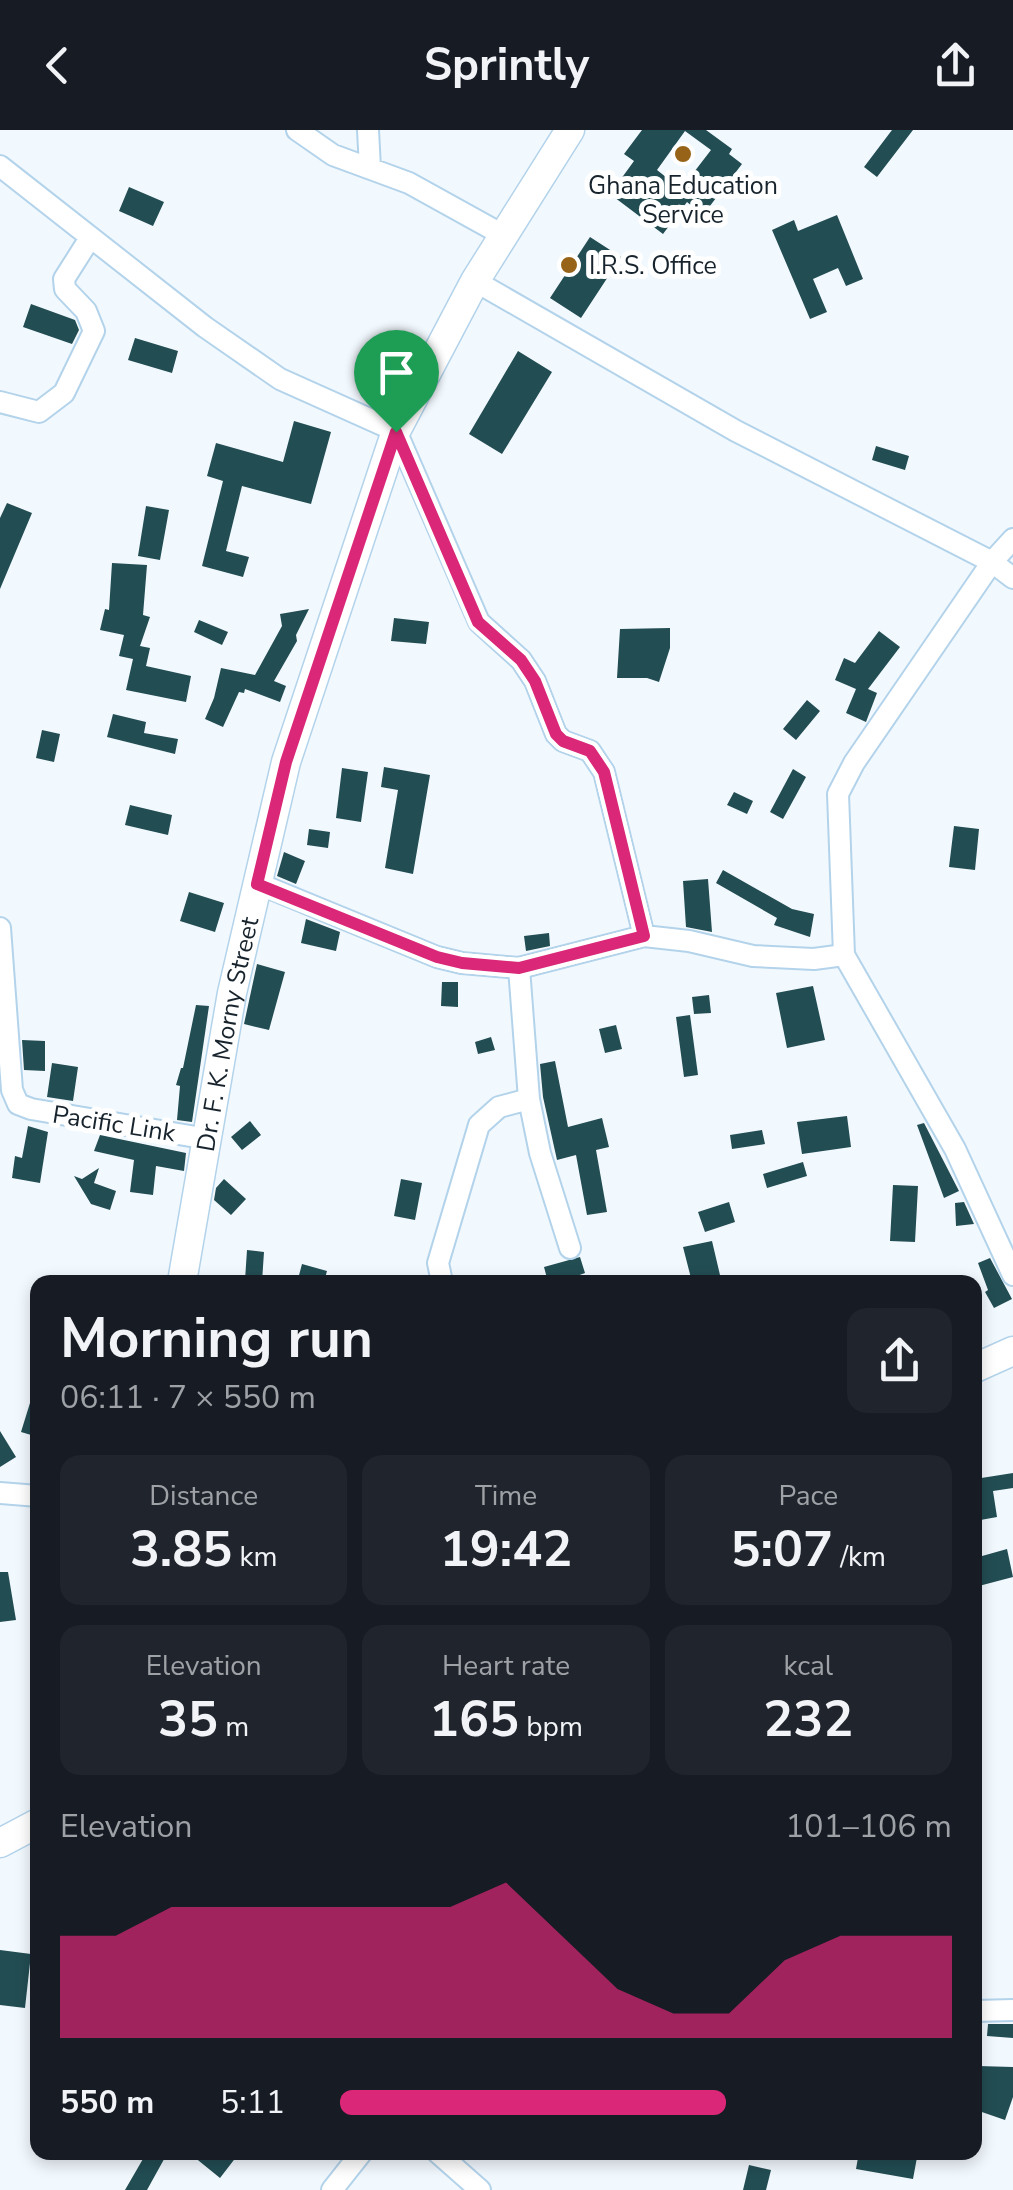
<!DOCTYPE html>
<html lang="en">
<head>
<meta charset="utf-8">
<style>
	:root { --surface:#171b24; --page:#20242c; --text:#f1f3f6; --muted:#9ea1a6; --accent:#db2777 }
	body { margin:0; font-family:"Nunito Sans",sans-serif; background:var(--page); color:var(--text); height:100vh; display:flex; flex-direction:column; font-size:38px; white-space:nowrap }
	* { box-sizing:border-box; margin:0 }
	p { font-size:32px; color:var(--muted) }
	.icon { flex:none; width:55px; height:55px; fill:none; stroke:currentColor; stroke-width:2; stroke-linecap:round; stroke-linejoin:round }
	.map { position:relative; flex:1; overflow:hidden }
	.sheet { position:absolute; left:30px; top:1145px; width:952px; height:885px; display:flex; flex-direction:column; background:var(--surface); border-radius:20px; box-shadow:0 5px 15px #0003 }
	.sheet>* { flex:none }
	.pin { position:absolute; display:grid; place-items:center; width:85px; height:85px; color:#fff; margin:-102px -42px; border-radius:50% 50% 50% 0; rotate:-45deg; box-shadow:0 0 10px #0007 }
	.pin .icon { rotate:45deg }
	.round { display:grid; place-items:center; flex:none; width:105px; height:105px; border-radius:20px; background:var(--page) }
	.head { display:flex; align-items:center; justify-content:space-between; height:170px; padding:0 30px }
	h1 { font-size:55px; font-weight:700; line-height:75px }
	.stats { display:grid; grid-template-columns:repeat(3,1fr); gap:15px; height:170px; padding:10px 30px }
	.stats div { display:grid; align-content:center; border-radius:20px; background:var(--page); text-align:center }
	.stats b { font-size:50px; font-weight:700 }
	.stats small { font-size:28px; font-weight:400 }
	.stats p { font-size:28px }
	.chart { height:280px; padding:20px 30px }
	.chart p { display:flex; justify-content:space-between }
	.chart svg { width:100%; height:180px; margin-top:10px; fill:var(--accent); opacity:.7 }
	ul { padding:0 30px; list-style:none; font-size:32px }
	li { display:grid; grid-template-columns:160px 120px 1fr; align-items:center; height:75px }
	li i { height:25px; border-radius:12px; background:var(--accent) }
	header { display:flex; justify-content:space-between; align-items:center; height:130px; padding:0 30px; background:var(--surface); font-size:45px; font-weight:700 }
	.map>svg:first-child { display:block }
</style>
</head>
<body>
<header><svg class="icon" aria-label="back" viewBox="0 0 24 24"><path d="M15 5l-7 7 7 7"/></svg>Sprintly<svg class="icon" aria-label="share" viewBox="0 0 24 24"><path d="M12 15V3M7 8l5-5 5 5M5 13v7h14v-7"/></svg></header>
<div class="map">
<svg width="1013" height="2060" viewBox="0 0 1013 2060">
	<rect width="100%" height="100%" fill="#f2f9fe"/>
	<path fill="#224d53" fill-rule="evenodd" d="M642,0H706L732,19L729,24L742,34L703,85L687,72L663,104L610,64L634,31L624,24ZM685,1L711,20L681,59L657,40Z
		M892,0H913L877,47L864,37Z
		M129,57L164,72L153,96L119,81Z
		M837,85L863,149L846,156L838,138L813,149L827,182L810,189L772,100L794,90L798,101Z
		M590,107L621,127L581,188L550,168Z
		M31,174L75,190L79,200L72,214L23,197Z
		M135,208L178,221L172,243L128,230Z
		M518,221L552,242L502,324L469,304Z
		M294,291L331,302L311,374L242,356L226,421L249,427L243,447L202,436L223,351L207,346L216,313L283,332Z
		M876,316L909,326L905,340L872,330Z
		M7,373L32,383L0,459V388Z
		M146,376L169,380L160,430L138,426Z
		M112,433L147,435L143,485L150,487L140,516L150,518L146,536L191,546L186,572L126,560L133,529L119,526L124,505L100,500L105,479L109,480Z
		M309,479L296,505L297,511L274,551L286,556L280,572L245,559L244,563L239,562L223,597L205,589L214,568L221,538L255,545L282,496L280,484Z
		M394,488L429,492L426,514L391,511Z
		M199,490L228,502L222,515L194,502Z
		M670,498V518L659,552L647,548H617L620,499Z
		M879,501L900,517L868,559L877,563L866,592L846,583L856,559L835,550L844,528L855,533Z
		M807,570L820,581L796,610L783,599Z
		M113,584L146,592L144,603L178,609L175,624L107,607Z
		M42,600L60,604L54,632L36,628Z
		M384,637L430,645L413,744L385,738L398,660L381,657Z
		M342,638L368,642L361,692L336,688Z
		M793,639L806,647L783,689L770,682Z
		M734,662L753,671L747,684L727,675Z
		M130,675L172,685L168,705L125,695Z
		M954,696L979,699L975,740L949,737Z
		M309,699L330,702L328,718L307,715Z
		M284,722L305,731L296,754L277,746Z
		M723,740L792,779L814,784L810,807L774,795L777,788L716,753Z
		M708,749L712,802L686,797L683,751Z
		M189,762L224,773L215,802L180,791Z
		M306,789L340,802L336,821L301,813Z
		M549,803L550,816L526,821L524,806Z
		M257,834L285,842L269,900L244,894Z
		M442,852H458V877L441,876Z
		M813,856L825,910L787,918L776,863Z
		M709,865L711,883L694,884L692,867Z
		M196,875L209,876L192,992L177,990L180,956L176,955L181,938H183Z
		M690,885L698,945L684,947L676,887Z
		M616,895L622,919L605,923L599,899Z
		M491,907L495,920L478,924L475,912Z
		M22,910L45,911V941L24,940Z
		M555,931L568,997L602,988L609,1017L596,1020L607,1082L587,1085L576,1025L557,1030L543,967L540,934Z
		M52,933L78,937L73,971L47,967Z
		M847,986L851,1017L802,1024L797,992Z
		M250,991L261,1005L242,1020L231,1007Z
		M924,993L959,1061L944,1068L917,995Z
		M28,996L48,1002L40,1053L12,1048L15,1026L22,1028Z
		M762,1000L765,1014L732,1019L730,1005Z
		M100,1005L186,1023L184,1041L156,1036L153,1065L130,1062L134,1030L94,1021Z
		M803,1032L807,1046L767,1058L763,1044Z
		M99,1038L94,1053L116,1061L110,1080L91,1074L74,1046L82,1049Z
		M224,1049L246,1069L231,1085L214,1070L216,1058Z
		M401,1049L422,1053L415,1090L394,1086Z
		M893,1055L918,1056L915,1112L890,1111Z
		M729,1072L735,1092L705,1102L698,1082Z
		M964,1072L974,1094L956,1096L955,1073Z
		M712,1111L720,1145L692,1152L683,1117Z
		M247,1120L264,1122L262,1152L245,1150Z
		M580,1127L585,1143L566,1150V1152H548L544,1137Z
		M990,1128L1012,1169L994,1178L985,1162L988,1160L978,1133Z
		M302,1134L327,1141L324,1152L298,1149Z
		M34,1260L38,1261V1307L21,1302Z
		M0,1301L16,1327L0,1337Z
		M1013,1343V1358L993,1361L997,1387L975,1391V1349Z
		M1007,1419L1013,1447L975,1457V1428Z
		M0,1442H8L16,1490L0,1492Z
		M0,1820L31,1824L25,1878L0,1875Z
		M988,1894H1013V1908L987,1906Z
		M978,1936L1013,1937V1967L1005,1990L976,1980L981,1952H977Z
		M147,2022H168L147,2060H125Z
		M188,2022H240L220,2048Z
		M859,2022H918L913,2049L856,2039Z
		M749,2035L771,2040L766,2060H743Z"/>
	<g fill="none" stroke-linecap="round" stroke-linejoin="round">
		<g stroke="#b3d3eb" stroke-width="24">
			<path id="street" d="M297,0L333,25L409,53L503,105
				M368,0L370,38
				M0,36L205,197L280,249L396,301L479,492L521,530L535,551L556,604L563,611L590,621L604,642L644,806
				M475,151L736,301L992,432L1013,448
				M0,272L39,282L64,263L94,201L86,181L65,159L64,149L90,108
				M1013,409L992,432L854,633L838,664L844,825L955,1019L1013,1145
				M257,753L437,827L462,833L519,838L644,806L689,811L753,826L814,829L844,825
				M0,798L12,960L18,974L31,979L208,1009
				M519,838L529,969L540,1023L570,1118
				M442,1152L438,1133L479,995L499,977L529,969
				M0,1363L38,1366
				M975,1881L1013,1880
				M437,2022L480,2060
				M332,2060L362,2022"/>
		</g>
		<g stroke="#b3d3eb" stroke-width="31">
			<g id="secondary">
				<path id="s1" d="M182,1152L232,863L286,632L396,301L475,151L570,0"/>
				<path d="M975,1238L1013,1221"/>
				<path d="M0,1713L38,1693"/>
			</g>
		</g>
		<use href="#street" stroke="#fff" stroke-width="20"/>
		<use href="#secondary" stroke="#fff" stroke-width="28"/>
	</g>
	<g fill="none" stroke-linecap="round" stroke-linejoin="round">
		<g stroke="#fff" stroke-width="20">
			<path id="route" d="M396,302L478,492L521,530L535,551L556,604L563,611L590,621L604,642L644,806L519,838L462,833L437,827L257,754L286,632Z"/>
		</g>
		<use href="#route" stroke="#db2777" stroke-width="12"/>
	</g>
	<g fill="#976318" stroke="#fff" stroke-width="4">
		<circle cx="683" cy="24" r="10"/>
		<circle cx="569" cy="135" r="10"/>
	</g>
	<g text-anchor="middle" stroke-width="10" stroke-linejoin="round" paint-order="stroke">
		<g font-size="25" fill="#18242d" stroke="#fff">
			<text x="683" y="64">Ghana Education<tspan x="683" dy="29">Service</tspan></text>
			<text x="589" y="144" text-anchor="start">I.R.S. Office</text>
		</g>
		<g font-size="25" fill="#18242d" stroke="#fff">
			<text dy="9" stroke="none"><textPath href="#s1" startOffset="252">Dr. F. K. Morny Street</textPath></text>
			<text transform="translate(114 993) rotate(9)" y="9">Pacific Link</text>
		</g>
	</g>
</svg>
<div class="pin" style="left:396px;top:302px;background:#1e9e55"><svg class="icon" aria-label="arrive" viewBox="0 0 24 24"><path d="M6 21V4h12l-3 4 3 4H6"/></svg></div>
<section class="sheet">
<div class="head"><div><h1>Morning run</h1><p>06:11 · 7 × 550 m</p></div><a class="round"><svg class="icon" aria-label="share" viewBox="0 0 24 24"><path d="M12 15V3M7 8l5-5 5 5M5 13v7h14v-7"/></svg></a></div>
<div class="stats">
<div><p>Distance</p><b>3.85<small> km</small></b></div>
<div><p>Time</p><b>19:42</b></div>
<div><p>Pace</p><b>5:07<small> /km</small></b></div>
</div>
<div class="stats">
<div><p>Elevation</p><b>35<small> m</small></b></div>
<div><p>Heart rate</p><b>165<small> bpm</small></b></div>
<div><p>kcal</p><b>232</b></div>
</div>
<div class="chart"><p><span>Elevation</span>101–106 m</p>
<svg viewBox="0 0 160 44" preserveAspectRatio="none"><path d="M0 44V19L10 19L20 12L30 12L40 12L50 12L60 12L70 12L80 6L90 19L100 32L110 38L120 38L130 25L140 19L150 19L160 19V44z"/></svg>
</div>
<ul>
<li><b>550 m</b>5:11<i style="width:63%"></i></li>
</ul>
</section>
</div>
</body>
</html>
